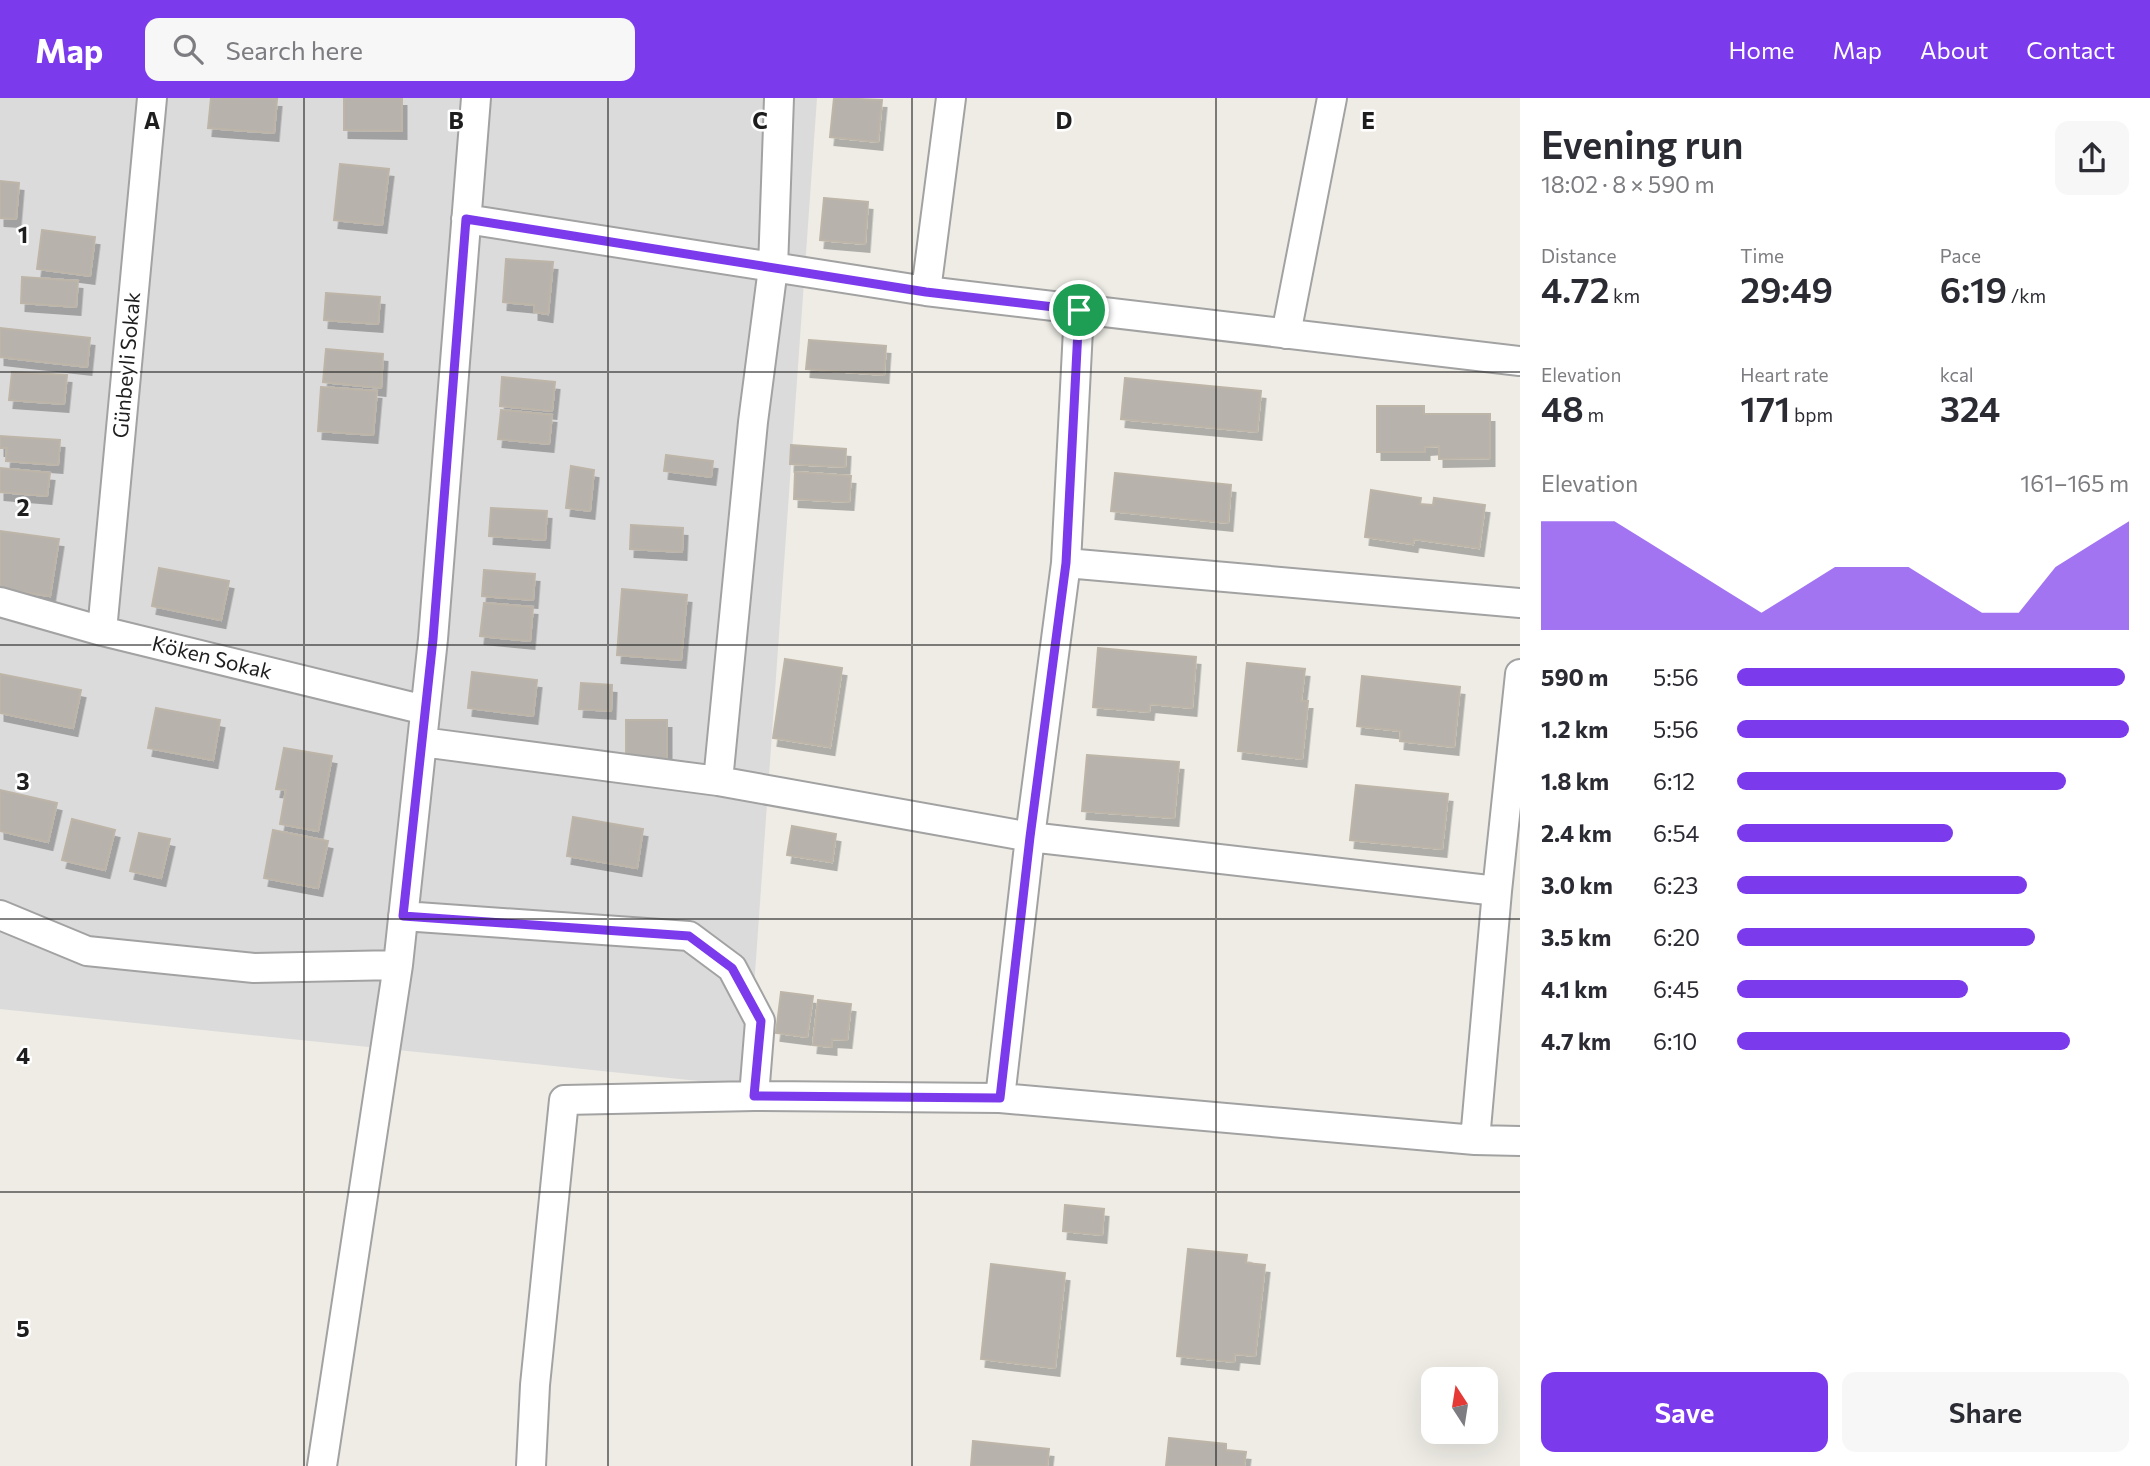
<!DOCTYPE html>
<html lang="en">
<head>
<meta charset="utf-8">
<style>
	:root { --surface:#fff; --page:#f7f7f7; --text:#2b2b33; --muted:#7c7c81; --accent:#7c3aed }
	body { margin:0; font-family:Commissioner,sans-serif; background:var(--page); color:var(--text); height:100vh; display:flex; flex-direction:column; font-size:26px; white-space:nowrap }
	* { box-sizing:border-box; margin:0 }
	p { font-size:23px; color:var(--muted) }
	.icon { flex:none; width:38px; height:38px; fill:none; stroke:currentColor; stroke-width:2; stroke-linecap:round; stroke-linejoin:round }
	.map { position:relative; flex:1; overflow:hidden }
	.side { display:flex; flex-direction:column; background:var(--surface); width:630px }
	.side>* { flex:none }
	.needle { width:46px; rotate:348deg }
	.fabs { position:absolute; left:1421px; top:1269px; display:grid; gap:14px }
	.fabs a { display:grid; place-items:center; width:77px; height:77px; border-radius:14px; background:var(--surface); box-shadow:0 7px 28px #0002; font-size:35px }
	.pin { position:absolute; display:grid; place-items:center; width:60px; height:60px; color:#fff; margin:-30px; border:4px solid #fff; border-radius:50%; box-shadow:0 2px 7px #0007 }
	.round { display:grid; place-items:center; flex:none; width:74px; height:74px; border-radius:14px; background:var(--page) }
	.overview { display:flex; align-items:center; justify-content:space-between; height:119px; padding:0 21px }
	h1 { font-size:38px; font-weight:600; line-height:52px }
	.figures { display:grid; grid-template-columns:repeat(3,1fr); gap:10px; height:119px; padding:7px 21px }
	.figures div { display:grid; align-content:center }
	.figures b { font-size:35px; font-weight:600 }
	.figures small { font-size:19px; font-weight:400 }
	.figures p { font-size:19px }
	.chart { height:196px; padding:14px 21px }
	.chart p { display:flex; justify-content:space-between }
	.chart svg { width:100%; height:126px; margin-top:7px; fill:var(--accent); opacity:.7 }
	.primary-button { display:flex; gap:14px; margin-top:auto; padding:14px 21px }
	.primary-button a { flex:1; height:80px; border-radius:14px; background:var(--accent); color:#fff; font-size:28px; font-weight:600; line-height:80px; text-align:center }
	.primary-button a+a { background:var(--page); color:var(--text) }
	ul { padding:0 21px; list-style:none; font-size:23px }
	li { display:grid; grid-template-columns:112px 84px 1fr; align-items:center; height:52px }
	li i { height:18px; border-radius:9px; background:var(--accent) }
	header { display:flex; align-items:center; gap:42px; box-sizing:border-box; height:98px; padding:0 35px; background:var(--accent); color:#fff }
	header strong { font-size:33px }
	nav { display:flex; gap:38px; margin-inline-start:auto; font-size:24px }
	.search { width:490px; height:63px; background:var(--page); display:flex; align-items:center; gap:18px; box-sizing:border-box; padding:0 24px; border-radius:14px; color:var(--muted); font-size:26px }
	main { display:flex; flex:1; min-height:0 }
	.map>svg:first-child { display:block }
</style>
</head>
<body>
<header>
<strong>Map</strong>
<div class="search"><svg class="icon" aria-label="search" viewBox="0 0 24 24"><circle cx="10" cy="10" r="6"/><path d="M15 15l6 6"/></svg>Search here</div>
<nav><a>Home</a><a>Map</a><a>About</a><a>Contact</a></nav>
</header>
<main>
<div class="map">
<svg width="1520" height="1368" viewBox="0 0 1520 1368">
	<defs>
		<filter id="shadow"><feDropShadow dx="4.5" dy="8" stdDeviation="0" flood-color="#0004"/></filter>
	</defs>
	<rect width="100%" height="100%" fill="#eeece5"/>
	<path fill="#dcdbdb" d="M0,0H817L747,988L0,911Z"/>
	<path fill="#b7b2ab" stroke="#beb5a9" stroke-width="2" filter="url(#shadow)" d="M211,0L277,1L274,35L208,30Z
		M344,0H402V33L344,32Z
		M834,0L882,2L878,44L830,39Z
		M340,66L389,71L382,127L334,122Z
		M0,83L19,85L16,121L0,120Z
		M824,100L868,104L865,146L820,142Z
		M42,132L95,139L90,178L37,171Z
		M506,161L553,164L548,216L534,214V207L503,204Z
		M22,179L78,183L76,209L21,205Z
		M326,195L380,199L378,226L324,222Z
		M0,230L90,240L87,269L0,259Z
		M809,242L886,248L884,277L806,271Z
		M326,251L383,256L381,290L323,284Z
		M12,274L67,277L64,306L9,302Z
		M502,279L555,284L552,313L500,308Z
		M1125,280L1261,293L1257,334L1121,321Z
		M321,289L377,293L373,337L318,333Z
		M1377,308H1424V316H1490V360L1439,361V348L1425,349V354H1377Z
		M501,312L552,317L549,346L498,341Z
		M0,338L60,342L58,367L6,363L7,350H0Z
		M791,347L846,351L845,369L790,366Z
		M666,357L713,363L711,379L664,373Z
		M571,368L594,372L590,413L566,410Z
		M0,370L50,375L47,398L0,394Z
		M795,374L851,378L849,404L794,401Z
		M1115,375L1231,387L1228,425L1111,413Z
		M1371,392L1421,400L1420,406L1433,407L1434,400L1485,407L1479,450L1414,441L1413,446L1365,439Z
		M491,410L547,413L545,442L489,438Z
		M631,427L683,430L682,454L630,451Z
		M0,433L59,441L50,498L0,491Z
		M159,470L229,483L221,522L152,508Z
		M484,472L535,476L533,502L482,498Z
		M622,491L687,497L681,562L617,557Z
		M484,505L533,509L530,543L480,538Z
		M1098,550L1196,559L1192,610L1150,606L1149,614L1093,609Z
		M785,561L842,570L830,649L773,640Z
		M1247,565L1305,571L1301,603H1308L1302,661L1238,653Z
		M472,574L537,582L533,618L468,610Z
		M0,576L81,592L73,630L0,615Z
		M1362,578L1460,589L1454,649L1400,643L1401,633L1357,628Z
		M581,585L612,587L611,613L579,611Z
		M156,610L220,622L213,662L148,650Z
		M626,622H667V667L626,666Z
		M284,650L332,658L318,733L280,726L286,692L276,691Z
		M1087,657L1179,664L1174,720L1082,713Z
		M1356,687L1448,696L1442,751L1350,742Z
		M0,692L57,705L48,744L0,733Z
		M573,719L643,731L637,770L567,758Z
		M72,721L115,732L105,772L62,762Z
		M792,728L836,736L832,764L787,757Z
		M273,732L328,743L318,790L264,780Z
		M139,735L170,741L161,780L130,773Z
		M781,894L813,898L807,939L776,935Z
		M818,902L851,906L847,942L832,941V949L813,947Z
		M1065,1107L1104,1111L1102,1137L1063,1133Z
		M1188,1151L1247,1157L1246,1165L1265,1167L1255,1258L1235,1256L1234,1264L1177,1258Z
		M991,1166L1065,1175L1055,1270L981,1261Z
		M1169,1340L1226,1346V1352L1246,1354L1244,1368H1166Z
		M973,1343L1049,1351L1047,1368H971Z"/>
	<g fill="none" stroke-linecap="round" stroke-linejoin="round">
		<g stroke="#a2a2a2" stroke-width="32">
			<path id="street" d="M466,121L926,193L1520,263
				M926,193L951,0
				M1286,236L1332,0
				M1066,465L1520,505
				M0,504L102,533L425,612
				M102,533L152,0
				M422,644L718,683L753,324L773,170L779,0
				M718,683L1030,739L1497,793
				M0,817L87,853L254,870L398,867
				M403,818L689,838L732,870L760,923L754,998
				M1000,1000L1030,739L1066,465L1079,212
				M1475,1042L1497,793L1520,576
				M322,1368L398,867L433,541L476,0
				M531,1368L535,1287L564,1002L754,998L1000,1000L1475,1042L1520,1043"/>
		</g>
		<use href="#street" stroke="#fff" stroke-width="28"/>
	</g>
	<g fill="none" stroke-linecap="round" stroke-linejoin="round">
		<g stroke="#fff" stroke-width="14">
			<path id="route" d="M466,121L926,194L1079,212L1066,465L1030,739L1000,1000L754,998L761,923L732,870L689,838L403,818L433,541Z"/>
		</g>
		<use href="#route" stroke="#7c3aed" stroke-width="9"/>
	</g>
	<path fill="none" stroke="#1e1e1e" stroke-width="2" stroke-opacity="0.55" d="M304,0V1368M608,0V1368M912,0V1368M1216,0V1368M0,274H1520M0,547H1520M0,821H1520M0,1094H1520"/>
	<g text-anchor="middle" stroke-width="5" stroke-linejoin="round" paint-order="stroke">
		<g font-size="21" fill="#1e1e1e" stroke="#fff">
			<text transform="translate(127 267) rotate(-85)" y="7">Günbeyli Sokak</text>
			<text transform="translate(212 560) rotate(14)" y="7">Köken Sokak</text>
		</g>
	</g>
	<g font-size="23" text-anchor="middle" font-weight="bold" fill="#1e1e1e" stroke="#fff" stroke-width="5" stroke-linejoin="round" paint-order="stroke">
		<text x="152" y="31">A</text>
		<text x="456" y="31">B</text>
		<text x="760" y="31">C</text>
		<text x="1064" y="31">D</text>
		<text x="1368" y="31">E</text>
		<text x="23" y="145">1</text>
		<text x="23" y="418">2</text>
		<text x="23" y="692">3</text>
		<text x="23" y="966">4</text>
		<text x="23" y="1239">5</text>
	</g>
</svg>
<div class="fabs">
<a><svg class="needle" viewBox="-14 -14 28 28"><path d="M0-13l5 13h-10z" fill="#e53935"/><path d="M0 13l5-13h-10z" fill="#7c7c81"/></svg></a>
</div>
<div class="pin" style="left:1079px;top:212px;background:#1e9e55"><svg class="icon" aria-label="arrive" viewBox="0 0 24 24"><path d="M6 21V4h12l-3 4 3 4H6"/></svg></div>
</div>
<section class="side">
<div class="overview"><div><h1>Evening run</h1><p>18:02 · 8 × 590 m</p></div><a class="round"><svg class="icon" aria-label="share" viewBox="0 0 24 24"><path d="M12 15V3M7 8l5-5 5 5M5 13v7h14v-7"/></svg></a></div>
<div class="figures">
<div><p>Distance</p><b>4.72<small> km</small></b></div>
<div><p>Time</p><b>29:49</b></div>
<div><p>Pace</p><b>6:19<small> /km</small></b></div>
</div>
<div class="figures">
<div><p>Elevation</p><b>48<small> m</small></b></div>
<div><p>Heart rate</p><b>171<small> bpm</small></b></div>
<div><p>kcal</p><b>324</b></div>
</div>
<div class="chart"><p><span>Elevation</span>161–165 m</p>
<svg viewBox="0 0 160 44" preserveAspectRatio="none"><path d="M0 44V6L10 6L20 6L30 14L40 22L50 30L60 38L70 30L80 22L90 22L100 22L110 30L120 38L130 38L140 22L150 14L160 6V44z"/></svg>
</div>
<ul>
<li><b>590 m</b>5:56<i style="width:99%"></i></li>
<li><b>1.2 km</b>5:56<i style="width:100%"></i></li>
<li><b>1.8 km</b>6:12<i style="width:84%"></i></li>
<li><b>2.4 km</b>6:54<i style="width:55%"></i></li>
<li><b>3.0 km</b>6:23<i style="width:74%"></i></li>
<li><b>3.5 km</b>6:20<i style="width:76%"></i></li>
<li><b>4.1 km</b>6:45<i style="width:59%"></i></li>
<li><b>4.7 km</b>6:10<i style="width:85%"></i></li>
</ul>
<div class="primary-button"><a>Save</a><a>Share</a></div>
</section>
</main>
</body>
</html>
